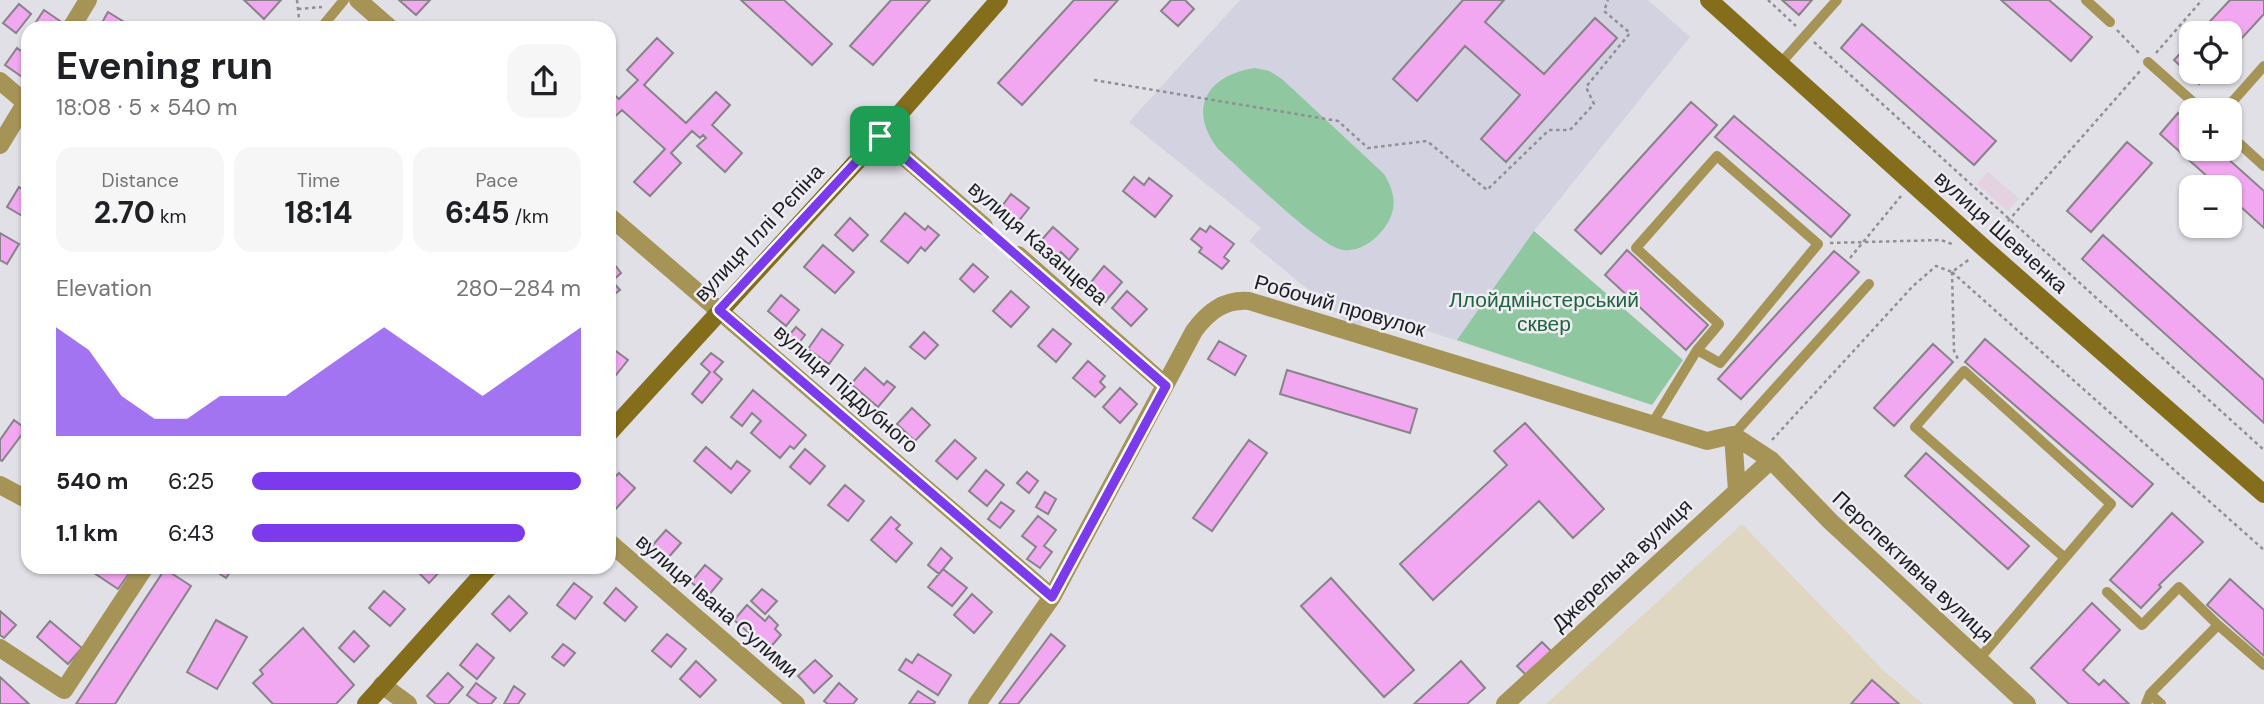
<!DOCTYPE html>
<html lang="en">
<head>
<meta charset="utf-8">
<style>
	:root { --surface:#fff; --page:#f6f6f6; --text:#202124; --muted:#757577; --accent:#7c3aed }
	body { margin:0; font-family:"DM Sans",sans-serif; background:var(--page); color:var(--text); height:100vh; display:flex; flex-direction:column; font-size:26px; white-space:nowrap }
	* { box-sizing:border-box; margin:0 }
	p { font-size:23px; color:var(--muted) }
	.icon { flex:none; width:38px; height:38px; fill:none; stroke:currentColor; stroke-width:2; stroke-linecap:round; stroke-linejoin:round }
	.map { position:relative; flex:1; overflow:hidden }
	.panel { position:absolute; left:21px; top:21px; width:595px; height:553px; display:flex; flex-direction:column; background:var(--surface); border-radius:21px; box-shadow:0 2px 5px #0004 }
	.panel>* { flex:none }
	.buttons { position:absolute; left:2179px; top:21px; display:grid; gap:14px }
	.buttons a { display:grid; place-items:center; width:63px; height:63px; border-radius:14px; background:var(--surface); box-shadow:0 2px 5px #0004; font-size:35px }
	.pin { position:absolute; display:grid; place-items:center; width:60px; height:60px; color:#fff; margin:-30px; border-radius:14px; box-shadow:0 4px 10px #0006 }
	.round { display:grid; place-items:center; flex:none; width:74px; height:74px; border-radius:21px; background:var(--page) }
	.summary { display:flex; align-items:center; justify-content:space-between; height:119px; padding:0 35px }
	h1 { font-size:38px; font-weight:700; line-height:52px }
	.figures { display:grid; grid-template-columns:repeat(3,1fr); gap:10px; height:119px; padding:7px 35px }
	.figures div { display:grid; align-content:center; border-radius:18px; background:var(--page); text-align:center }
	.figures b { font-size:30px; font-weight:700 }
	.figures small { font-size:19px; font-weight:400 }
	.figures p { font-size:19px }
	.chart { height:196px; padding:14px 35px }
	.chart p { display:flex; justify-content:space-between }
	.chart svg { width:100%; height:126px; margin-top:7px; fill:var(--accent); opacity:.7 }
	ul { padding:0 35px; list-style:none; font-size:23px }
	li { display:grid; grid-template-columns:112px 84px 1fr; align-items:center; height:52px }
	li i { height:18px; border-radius:9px; background:var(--accent) }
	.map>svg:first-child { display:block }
</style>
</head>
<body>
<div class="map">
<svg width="2264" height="704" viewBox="0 0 2264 704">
	<rect width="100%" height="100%" fill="#e1e0e7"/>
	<path fill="#e4d1e1" d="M1988,172L2019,199L2008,211L1977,184Z"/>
	<path fill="#dfd7c2" d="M1742,524L1885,672L1923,704H1546Z"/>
	<path fill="#d3d2e0" d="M1240,0H1648L1690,37L1534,231L1683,360L1652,405L1370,312L1357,330L1249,241L1261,228L1129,122Z"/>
	<path fill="#8ec7a0" d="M1255,68L1269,71L1282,79L1384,174C1394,191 1398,206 1387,224C1378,238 1362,252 1343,250C1319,247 1241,169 1218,149C1187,109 1207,75 1255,68Z
		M1534,231L1683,360L1652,405L1457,340Z"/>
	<path fill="#f1a8f0" stroke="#888388" stroke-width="2" d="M244,0H281L264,19Z
		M399,0H430L416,15Z
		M741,0H784L832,44L812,65Z
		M891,0H930L873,65L850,46Z
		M1074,0H1118L1022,105L998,83Z
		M1171,0H1185L1194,9L1178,26L1161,11Z
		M1463,0H1504L1485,22L1544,74L1595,18L1617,38L1506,162L1481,139L1520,95L1465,46L1417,101L1393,79Z
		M1782,0H1812L1799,15Z
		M2001,0H2049L2092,37L2071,61Z
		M2230,0H2264V14L2230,51V33H2199Z
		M19,4L31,14L16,33L3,23Z
		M44,10L63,23L60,28H32Z
		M108,12L134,28H99Z
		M1862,24L1996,141L1974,165L1841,48Z
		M657,38L673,53L644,85L686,123L716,92L730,105L712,125L742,153L725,172L697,146L706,138L703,135L700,138L692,131L671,153L681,163L650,196L634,182L665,149L622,110L609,122V90L619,99L638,80L627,70Z
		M2191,42V72H2210L2199,84L2174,60Z
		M17,48L28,56V75L25,79L5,65Z
		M1691,102L1717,125L1601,254L1575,230Z
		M2178,113L2191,125V149H2217L2264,191V228L2230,197V187H2219L2160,134Z
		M1734,116L1850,215L1831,237L1715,137Z
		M2127,142L2152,163L2091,232L2067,211Z
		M1134,177L1144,185L1149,178L1172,196L1155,217L1123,191Z
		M19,187L28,193L26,218L7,207Z
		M1011,194L1029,208L1015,226L997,213Z
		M905,213L925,230L928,226L939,235L925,251L921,247L908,263L881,241Z
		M850,218L868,235L853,251L835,235Z
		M1210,226L1234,244L1224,257L1229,261L1222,269L1199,252L1202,248L1191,239L1200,228L1206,232Z
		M1053,227L1078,249L1069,260L1061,252L1055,259L1038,244Z
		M0,233L19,244L7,264L0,260Z
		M2103,235L2264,380V423L2082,259Z
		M823,245L854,272L835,293L804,267Z
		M1627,250L1708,325L1686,350L1605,275Z
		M1834,251L1859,272L1741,399L1718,379Z
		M612,261L621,273L612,281L620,290L610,298L609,264Z
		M973,264L988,277L974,292L960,279Z
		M1104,266L1122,282L1105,302L1087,287Z
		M1011,291L1029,307L1011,327L993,311Z
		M1127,291L1147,309L1131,326L1112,308Z
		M781,295L799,310L786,326L768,311Z
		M796,327L805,335L795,348L785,340Z
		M822,329L843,345L829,364L808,349Z
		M1053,329L1071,344L1056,362L1038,346Z
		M924,332L938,345L925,359L910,347Z
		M1985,339L2153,484L2132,507L1965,362Z
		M1219,341L1246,356L1235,375L1208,359Z
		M1933,344L1953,362L1894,426L1874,408Z
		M609,346L628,360L612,380L609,378Z
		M711,353L723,362L714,372L722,379L702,403L692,394L710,372L701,364Z
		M1088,361L1105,376L1100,382L1105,387L1095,397L1073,378Z
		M865,368L884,385L887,381L895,387L878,407L851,384Z
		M1287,370L1417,409L1410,433L1280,394Z
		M1120,388L1137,404L1120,423L1103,407Z
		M753,390L806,435L794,449L790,446L780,458L751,433L761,421L752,413L742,426L731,417Z
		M912,408L930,425L915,441L897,424Z
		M14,420L26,429L2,461L0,460V440Z
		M1525,423L1604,509L1573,538L1539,501L1433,600L1400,564L1507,465L1494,451Z
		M955,440L976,458L957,479L936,461Z
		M1249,440L1267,453L1212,531L1193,518Z
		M706,447L731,469L737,461L750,471L731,493L694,461Z
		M805,449L825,466L810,484L790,467Z
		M1926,453L2029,546L2008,569L1905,476Z
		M986,470L1004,485L987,506L969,491Z
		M1027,472L1038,481L1029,493L1017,483Z
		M619,473L635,488L612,513L609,510V483Z
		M845,485L864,501L848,521L828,505Z
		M1045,492L1056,499L1048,514L1036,507Z
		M1001,502L1014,511L1000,528L988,519Z
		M2172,513L2203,542L2159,585L2161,587L2141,608L2110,580Z
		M1038,516L1056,530L1044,546L1052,552L1040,568L1027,559L1036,547L1022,536Z
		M891,517L900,525L896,529L912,543L896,562L871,540Z
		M666,530L681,543L667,559L652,546Z
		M941,548L952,558L939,574L928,565Z
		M705,565L722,579L708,596L691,582Z
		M85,567H122L130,572L118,589Z
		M213,567H234L226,578L212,569Z
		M413,567H444L429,583Z
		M165,569L191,586L115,704H76Z
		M943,569L967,588L952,606L928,587Z
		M1331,578L1414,670L1384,697L1301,606Z
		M2230,579L2264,610V656L2207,605Z
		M574,583L592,597L575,619L557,605Z
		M616,588L637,607L625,621L604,603Z
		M762,589L777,601L765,614L751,601Z
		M384,591L405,609L390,626L369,608Z
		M972,594L992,612L974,633L954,615Z
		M509,596L527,613L510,631L492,614Z
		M2092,603L2120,630L2083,670L2099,685L2104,680L2129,704H2069L2031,668Z
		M747,605L765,621L769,616L778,625L775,629L781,635L768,650L734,620Z
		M0,611L16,625L4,638L0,635Z
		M216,620L247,637L217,689L187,672Z
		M50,621L82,648L68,664L37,637Z
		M303,628L354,685L336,704H273L253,683L263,674L260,670Z
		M354,631L369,646L354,662L339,648Z
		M667,634L686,649L671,667L652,651Z
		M1051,634L1065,646L1018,704H999Z
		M1542,642L1552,652L1528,677L1517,666Z
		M477,644L494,658L477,679L460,665Z
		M563,644L575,653L564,666L552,657Z
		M918,654L951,675L938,695L899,670L906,659L912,663Z
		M815,660L832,676L814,693L798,676Z
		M696,661L716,680L700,697L680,679Z
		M1461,661L1485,688L1467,704H1414Z
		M448,673L463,687L448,704H436L427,696Z
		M0,677L29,704H0Z
		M1872,680L1899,704H1851Z
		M476,683L496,698L491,704H479L467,695Z
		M839,683L857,699L853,704H828L824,701Z
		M514,686L525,694L518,704H504Z
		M918,691L935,702L934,704H909Z"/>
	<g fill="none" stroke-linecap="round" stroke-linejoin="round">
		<path stroke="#8f8f94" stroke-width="2.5" stroke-dasharray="3.5 3.5" stroke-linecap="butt" d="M297,0L300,28
			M1768,0L1796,26
			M298,9L322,7
			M2117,30L2139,53
			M1814,42L2264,450
			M2156,53L2202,0
			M1094,80L1338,121L1368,148L1427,141L1487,190L1549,130H1570L1594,104L1586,87L1630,33L1604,11L1608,0
			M1994,237L2140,71
			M1830,243L1941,240L1952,244
			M1850,258L1901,196
			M1952,272L2264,550
			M1952,272L1954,351L1958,359
			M1772,440L1913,286L1936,266L1952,272L1971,258"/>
		<path stroke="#a69457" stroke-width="10" d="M2086,0L2110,22
			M321,28L344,0
			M2148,62L2202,110
			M1780,64L1837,0
			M2225,110L2264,66
			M2230,135L2264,166
			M1652,424L1697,350L1720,363L1818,244L1717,156L1636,248L1719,324L1697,350
			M1733,435L1869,284
			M2107,592L2142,625L2179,587L2218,625
			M1979,659L2111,504L1964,371L1915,427L2065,558
			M2150,694L2161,704
			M2146,704L2150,694L2218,625L2264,665"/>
		<path stroke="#a69457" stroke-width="18" d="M358,0L390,28
			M71,28L88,0
			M0,81L26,103
			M880,136L984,226
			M0,145L28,99
			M609,216L1052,597
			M1018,255L1165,385
			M1733,435L1737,491
			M0,485L28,500
			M609,542L796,704
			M0,648L64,690L145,567
			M382,685L408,704
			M977,704L1052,597L1194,331C1208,312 1224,299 1249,301L1707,441L1733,435L1771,460L1830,521L2027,704
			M1505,704L1771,460"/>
		<path stroke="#846e1c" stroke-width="18" d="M1709,0L1984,248L2264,494
			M609,433L880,136L999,0
			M366,704L489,567"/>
	</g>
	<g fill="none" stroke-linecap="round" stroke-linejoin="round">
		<g stroke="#fff" stroke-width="14">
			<path id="route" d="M880,136L1166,386L1052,597L719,310Z"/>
		</g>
		<use href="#route" stroke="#7c3aed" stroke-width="9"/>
	</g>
	<g text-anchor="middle" stroke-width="5" stroke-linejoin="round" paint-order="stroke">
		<g font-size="21" fill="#1d1d20" stroke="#eeedf4">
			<text transform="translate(2001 232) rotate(42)" y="7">вулиця Шевченка</text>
			<text transform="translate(759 233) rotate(-47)" y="7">вулиця Іллі Рєпіна</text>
			<text transform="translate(1038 243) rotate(41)" y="7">вулиця Казанцева</text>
			<text transform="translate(1340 306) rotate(16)" y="7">Робочий провулок</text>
			<text transform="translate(846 389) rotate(41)" y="7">вулиця Піддубного</text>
			<text transform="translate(1622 565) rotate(-43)" y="7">Джерельна вулиця</text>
			<text transform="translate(1913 567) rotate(43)" y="7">Перспективна вулиця</text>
			<text transform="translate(717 606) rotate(41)" y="7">вулиця Івана Сулими</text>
		</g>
		<g font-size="21" fill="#20643d" stroke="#eeedf4">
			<text x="1544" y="307">Ллойдмінстерський<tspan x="1544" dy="24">сквер</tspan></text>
		</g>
	</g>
</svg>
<div class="buttons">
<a><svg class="icon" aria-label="locate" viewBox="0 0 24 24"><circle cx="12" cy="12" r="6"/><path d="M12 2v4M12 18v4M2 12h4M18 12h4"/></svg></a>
<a>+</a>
<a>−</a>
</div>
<div class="pin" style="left:880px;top:136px;background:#1e9e55"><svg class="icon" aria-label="arrive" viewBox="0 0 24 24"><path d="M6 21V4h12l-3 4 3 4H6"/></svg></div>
<section class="panel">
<div class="summary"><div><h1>Evening run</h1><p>18:08 · 5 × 540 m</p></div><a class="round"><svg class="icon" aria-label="share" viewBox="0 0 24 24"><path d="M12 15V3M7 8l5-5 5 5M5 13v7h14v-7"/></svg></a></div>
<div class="figures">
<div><p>Distance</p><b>2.70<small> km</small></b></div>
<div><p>Time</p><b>18:14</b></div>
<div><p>Pace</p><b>6:45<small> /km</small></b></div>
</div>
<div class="chart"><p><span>Elevation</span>280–284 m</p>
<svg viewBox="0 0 160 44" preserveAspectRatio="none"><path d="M0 44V6L10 14L20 30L30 38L40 38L50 30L60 30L70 30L80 22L90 14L100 6L110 14L120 22L130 30L140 22L150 14L160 6V44z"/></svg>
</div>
<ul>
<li><b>540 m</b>6:25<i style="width:100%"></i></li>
<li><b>1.1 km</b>6:43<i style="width:83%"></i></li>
</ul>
</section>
</div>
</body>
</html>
